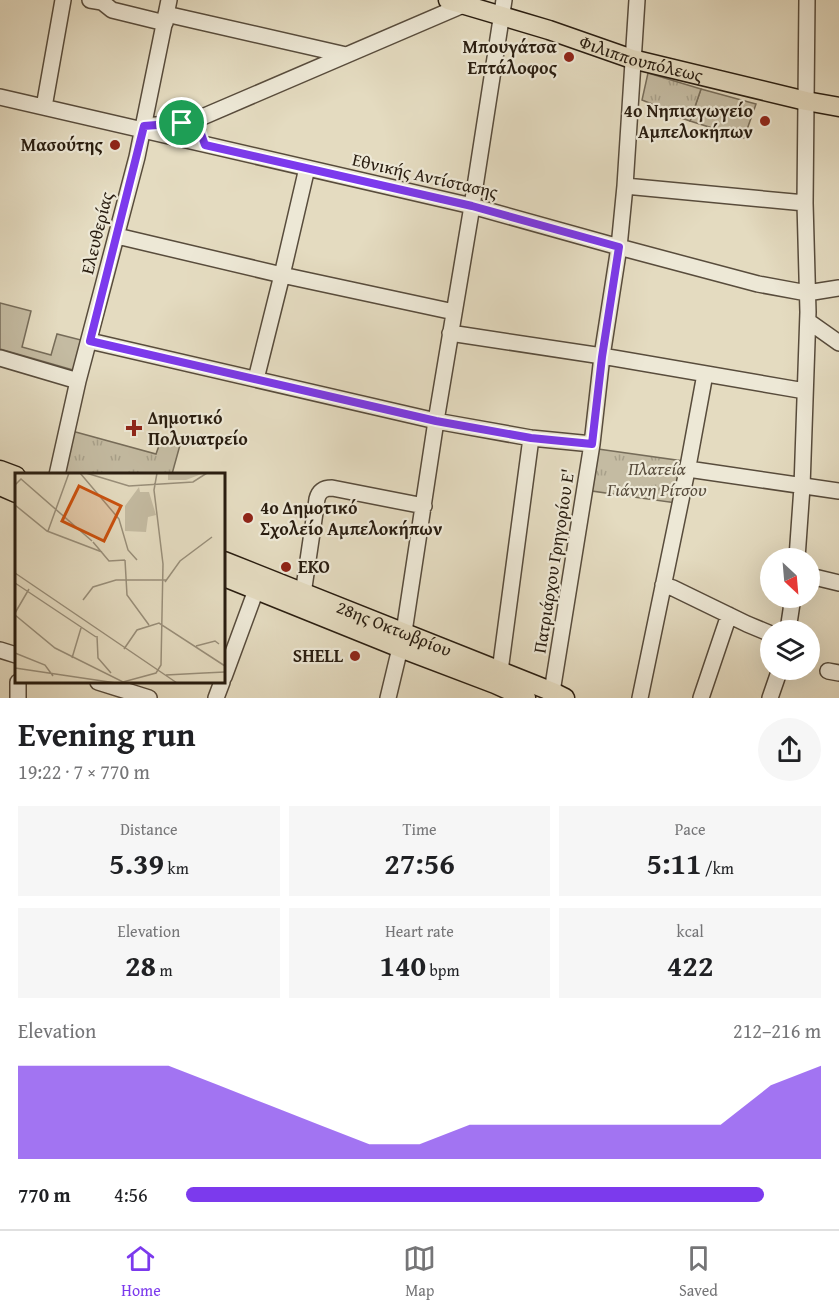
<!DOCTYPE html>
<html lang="en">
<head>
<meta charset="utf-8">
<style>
	:root { --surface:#fff; --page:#f6f6f6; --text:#202124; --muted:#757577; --line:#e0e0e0; --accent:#7c3aed }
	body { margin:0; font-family:"Gentium Book Plus",serif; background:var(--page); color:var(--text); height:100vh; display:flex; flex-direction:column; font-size:22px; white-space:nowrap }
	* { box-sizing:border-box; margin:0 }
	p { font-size:20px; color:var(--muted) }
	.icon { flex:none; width:33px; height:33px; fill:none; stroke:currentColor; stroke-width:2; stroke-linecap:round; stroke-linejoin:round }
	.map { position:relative; height:698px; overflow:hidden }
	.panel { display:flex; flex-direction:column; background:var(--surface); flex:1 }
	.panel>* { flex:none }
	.needle { width:39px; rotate:154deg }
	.buttons { position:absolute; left:760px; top:548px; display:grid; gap:12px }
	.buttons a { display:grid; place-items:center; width:60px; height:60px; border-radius:50%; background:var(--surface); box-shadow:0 6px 24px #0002; font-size:30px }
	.pin { position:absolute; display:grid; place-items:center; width:51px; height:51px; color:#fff; margin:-26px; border:3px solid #fff; border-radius:50%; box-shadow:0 2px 6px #0007 }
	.round { display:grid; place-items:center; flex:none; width:63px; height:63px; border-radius:32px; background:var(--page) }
	.overview { display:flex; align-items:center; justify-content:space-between; height:102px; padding:0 18px }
	h1 { font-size:33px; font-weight:700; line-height:45px }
	.figures { display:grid; grid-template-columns:repeat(3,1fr); gap:9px; height:102px; padding:6px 18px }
	.figures div { display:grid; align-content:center; border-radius:0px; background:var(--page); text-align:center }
	.figures b { font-size:30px; font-weight:700 }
	.figures small { font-size:16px; font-weight:400 }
	.figures p { font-size:16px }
	.chart { height:168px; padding:12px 18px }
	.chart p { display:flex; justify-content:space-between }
	.chart svg { width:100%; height:108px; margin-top:6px; fill:var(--accent); opacity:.7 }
	ul { padding:0 18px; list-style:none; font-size:20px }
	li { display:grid; grid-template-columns:96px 72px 1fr; align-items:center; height:45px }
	li i { height:15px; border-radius:8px; background:var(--accent) }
	.menu { display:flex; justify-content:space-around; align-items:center; height:84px; border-top:2px solid var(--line); background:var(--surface); font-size:16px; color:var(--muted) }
	.menu a { display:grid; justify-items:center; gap:3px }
	.menu .current { color:var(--accent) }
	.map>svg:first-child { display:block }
</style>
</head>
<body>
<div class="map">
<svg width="839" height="698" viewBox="0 0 839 698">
	<defs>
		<pattern id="park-tufts" width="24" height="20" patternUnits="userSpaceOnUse" patternTransform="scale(1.5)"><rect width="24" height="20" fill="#c4bba2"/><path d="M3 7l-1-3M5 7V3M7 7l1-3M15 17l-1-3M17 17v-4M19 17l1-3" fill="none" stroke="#a8a08a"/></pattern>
	</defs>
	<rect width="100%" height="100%" fill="#e4dbc0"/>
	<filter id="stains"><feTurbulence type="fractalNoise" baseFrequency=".00333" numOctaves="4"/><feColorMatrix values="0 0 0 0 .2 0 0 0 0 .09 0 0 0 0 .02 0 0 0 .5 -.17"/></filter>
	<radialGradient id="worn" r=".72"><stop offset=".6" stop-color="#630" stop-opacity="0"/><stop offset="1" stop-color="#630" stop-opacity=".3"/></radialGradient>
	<path fill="#c4bba2" stroke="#766c59" stroke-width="1.5" d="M701,89L756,104L744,138L690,121Z
		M0,303L31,311L22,347L51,355L57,334L81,340L73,370L0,349Z"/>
	<path fill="url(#park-tufts)" stroke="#766c59" stroke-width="1.5" d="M648,73L701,89L690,121L670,114L667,110L642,100Z
		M72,431L156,454L161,440L180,445L172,474L60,475Z
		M598,449L683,461L676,503L592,491Z"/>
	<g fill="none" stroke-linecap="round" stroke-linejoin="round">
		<g stroke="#584c3c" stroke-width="18">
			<path id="minor" d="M90,0L102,2L112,10L165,23
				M166,14L346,55
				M0,97L472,206L619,247L758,284L807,293L839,288
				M44,107L63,0
				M143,126L182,123L200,118L463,5
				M625,186L805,203
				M117,236L282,275L454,312
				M808,321L839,343
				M450,333L602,356L805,391
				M90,341L436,421L531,438L592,444
				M0,358L78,381
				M256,379L282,275L307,168
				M688,469L839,491
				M57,475L78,381L137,157L169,0
				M797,558L802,487L808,312L805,203L807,0
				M810,576L839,583
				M663,585L673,588L747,624L771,634
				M303,594L317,499C319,491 324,488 332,488L424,506
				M788,630L793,597
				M404,632L436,421L472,206L504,0
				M0,650L16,655
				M500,671L531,438
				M828,671L839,673
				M224,677L256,590
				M18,682V698
				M98,682L149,698
				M216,698L222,682
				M388,698L400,648
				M551,698L592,444L602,356L619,247L625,186L637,0
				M640,698L689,461L705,374
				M701,698L729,615
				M770,698L780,669"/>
		</g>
		<g stroke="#291d10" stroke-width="21">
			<g id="major">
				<path id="s1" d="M448,0L549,30L632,59L806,101L839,107"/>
				<path d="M0,470L16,476"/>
				<path d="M0,486L16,493"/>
				<path id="s2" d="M224,561L553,692L565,698"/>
				<path d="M224,577L400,648L495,684L526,698"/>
			</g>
		</g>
		<use href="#minor" stroke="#ede8d6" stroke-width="15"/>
		<use href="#major" stroke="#e4dbc0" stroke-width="18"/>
	</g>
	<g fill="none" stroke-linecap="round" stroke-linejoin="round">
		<g stroke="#fff" stroke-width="12">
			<path id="route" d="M200,118V131L205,145L472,206L619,247L602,357L592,444L531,438L436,421L90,341L144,126L182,123Z"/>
		</g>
		<use href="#route" stroke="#7c3aed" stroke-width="8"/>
	</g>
	<g fill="#8f2418" stroke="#ede8d6" stroke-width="2">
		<circle cx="569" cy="57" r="6"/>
		<circle cx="765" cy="121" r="6"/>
		<circle cx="115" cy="145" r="6"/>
		<path d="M131 419h6v6h6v6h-6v6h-6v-6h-6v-6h6z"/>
		<circle cx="248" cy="518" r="6"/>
		<circle cx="286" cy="567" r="6"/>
		<circle cx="355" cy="656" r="6"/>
	</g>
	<g text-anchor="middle" stroke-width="4.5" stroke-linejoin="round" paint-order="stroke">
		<g font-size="18" font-weight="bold" fill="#291d10" stroke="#ede8d6" text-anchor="end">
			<text x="557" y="53">Μπουγάτσα<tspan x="557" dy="21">Επτάλοφος</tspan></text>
			<text x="753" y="117">4ο Νηπιαγωγείο<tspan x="753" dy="21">Αμπελοκήπων</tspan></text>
			<text x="103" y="151">Μασούτης</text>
			<text x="148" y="424" text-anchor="start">Δημοτικό<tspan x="148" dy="21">Πολυιατρείο</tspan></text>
			<text x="260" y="514" text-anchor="start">4ο Δημοτικό<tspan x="260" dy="21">Σχολείο Αμπελοκήπων</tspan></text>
			<text x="298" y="573" text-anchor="start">EKO</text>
			<text x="343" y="662">SHELL</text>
		</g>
		<g font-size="18" fill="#291d10" stroke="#ede8d6">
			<text dy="6" stroke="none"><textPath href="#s1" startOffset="202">Φιλιππουπόλεως</textPath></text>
			<text transform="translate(425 176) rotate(13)" y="6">Εθνικής Αντίστασης</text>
			<text transform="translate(97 233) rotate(-76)" y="6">Ελευθερίας</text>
			<text transform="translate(554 561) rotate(-81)" y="6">Πατριάρχου Γρηγορίου Ε'</text>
			<text dy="6" stroke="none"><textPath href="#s2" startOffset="183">28ης Οκτωβρίου</textPath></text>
		</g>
		<g font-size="18" font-style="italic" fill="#584c3c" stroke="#ede8d6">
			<text x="657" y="475">Πλατεία<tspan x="657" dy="21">Γιάννη Ρίτσου</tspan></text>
		</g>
	</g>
	<g transform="translate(15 473)">
		<rect width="210" height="210" fill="#e4dbc0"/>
		<path d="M124,14L125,19H134L141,42L133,44L131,59L110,58V33Z" fill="#c4bba2"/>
		<path d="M153,0H189L171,7H153Z" fill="#c4bba2"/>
		<path fill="none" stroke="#998f7a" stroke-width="1.5" d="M65,0L104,46L113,77L122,87M71,0L114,13L178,9L192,0M0,12L6,6L77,68M0,32L32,58L87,79M33,58L54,0M78,69L94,88L110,87M110,87L112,122L134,152M0,100L162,210M150,109L165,88L197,64M0,110L81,164M68,127L78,114L101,107H151M0,140L14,116M0,142L40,175L108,209L141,200L146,192L148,91L139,17L142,0M82,163L83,185L96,200M181,173L200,168L204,171M109,176L122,157L144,150L210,193M0,180L30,192L38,203M57,185L66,155M0,195L101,210M189,200L210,199M151,202L189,200"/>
		<path fill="#cb500d" fill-opacity="0.15" stroke="#cb500d" stroke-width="3" d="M64,13L106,33L89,68L47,48Z"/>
		<rect width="210" height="210" fill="none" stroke="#291d10" stroke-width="3"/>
	</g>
	<rect width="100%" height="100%" filter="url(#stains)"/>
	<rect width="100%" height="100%" fill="url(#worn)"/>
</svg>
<div class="buttons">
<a><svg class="needle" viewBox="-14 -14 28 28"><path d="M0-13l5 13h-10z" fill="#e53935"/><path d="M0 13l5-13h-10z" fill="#757577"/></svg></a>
<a><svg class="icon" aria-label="layers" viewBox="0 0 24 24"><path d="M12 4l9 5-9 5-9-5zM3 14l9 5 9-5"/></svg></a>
</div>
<div class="pin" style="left:182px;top:123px;background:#1e9e55"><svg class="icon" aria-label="arrive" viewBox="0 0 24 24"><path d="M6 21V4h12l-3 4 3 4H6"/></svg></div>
</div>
<section class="panel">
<div class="overview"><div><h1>Evening run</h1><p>19:22 · 7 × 770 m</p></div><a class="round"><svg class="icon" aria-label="share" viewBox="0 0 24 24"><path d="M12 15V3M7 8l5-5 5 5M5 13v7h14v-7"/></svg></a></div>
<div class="figures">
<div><p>Distance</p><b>5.39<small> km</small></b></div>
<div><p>Time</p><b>27:56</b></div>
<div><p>Pace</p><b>5:11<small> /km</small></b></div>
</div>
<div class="figures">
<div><p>Elevation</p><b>28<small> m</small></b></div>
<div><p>Heart rate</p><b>140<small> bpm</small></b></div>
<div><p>kcal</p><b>422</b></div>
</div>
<div class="chart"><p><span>Elevation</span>212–216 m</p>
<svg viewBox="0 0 160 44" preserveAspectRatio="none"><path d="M0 44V6L10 6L20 6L30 6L40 14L50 22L60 30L70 38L80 38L90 30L100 30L110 30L120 30L130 30L140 30L150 14L160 6V44z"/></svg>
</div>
<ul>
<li><b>770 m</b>4:56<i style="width:91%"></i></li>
</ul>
</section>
<nav class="menu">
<a class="current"><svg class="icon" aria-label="home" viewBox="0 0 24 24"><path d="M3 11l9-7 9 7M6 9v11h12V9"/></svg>Home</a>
<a><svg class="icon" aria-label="map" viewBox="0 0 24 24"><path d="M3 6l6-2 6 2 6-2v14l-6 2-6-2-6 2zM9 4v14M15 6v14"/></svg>Map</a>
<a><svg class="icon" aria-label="saved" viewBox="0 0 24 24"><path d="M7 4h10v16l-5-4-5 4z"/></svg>Saved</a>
</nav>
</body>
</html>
